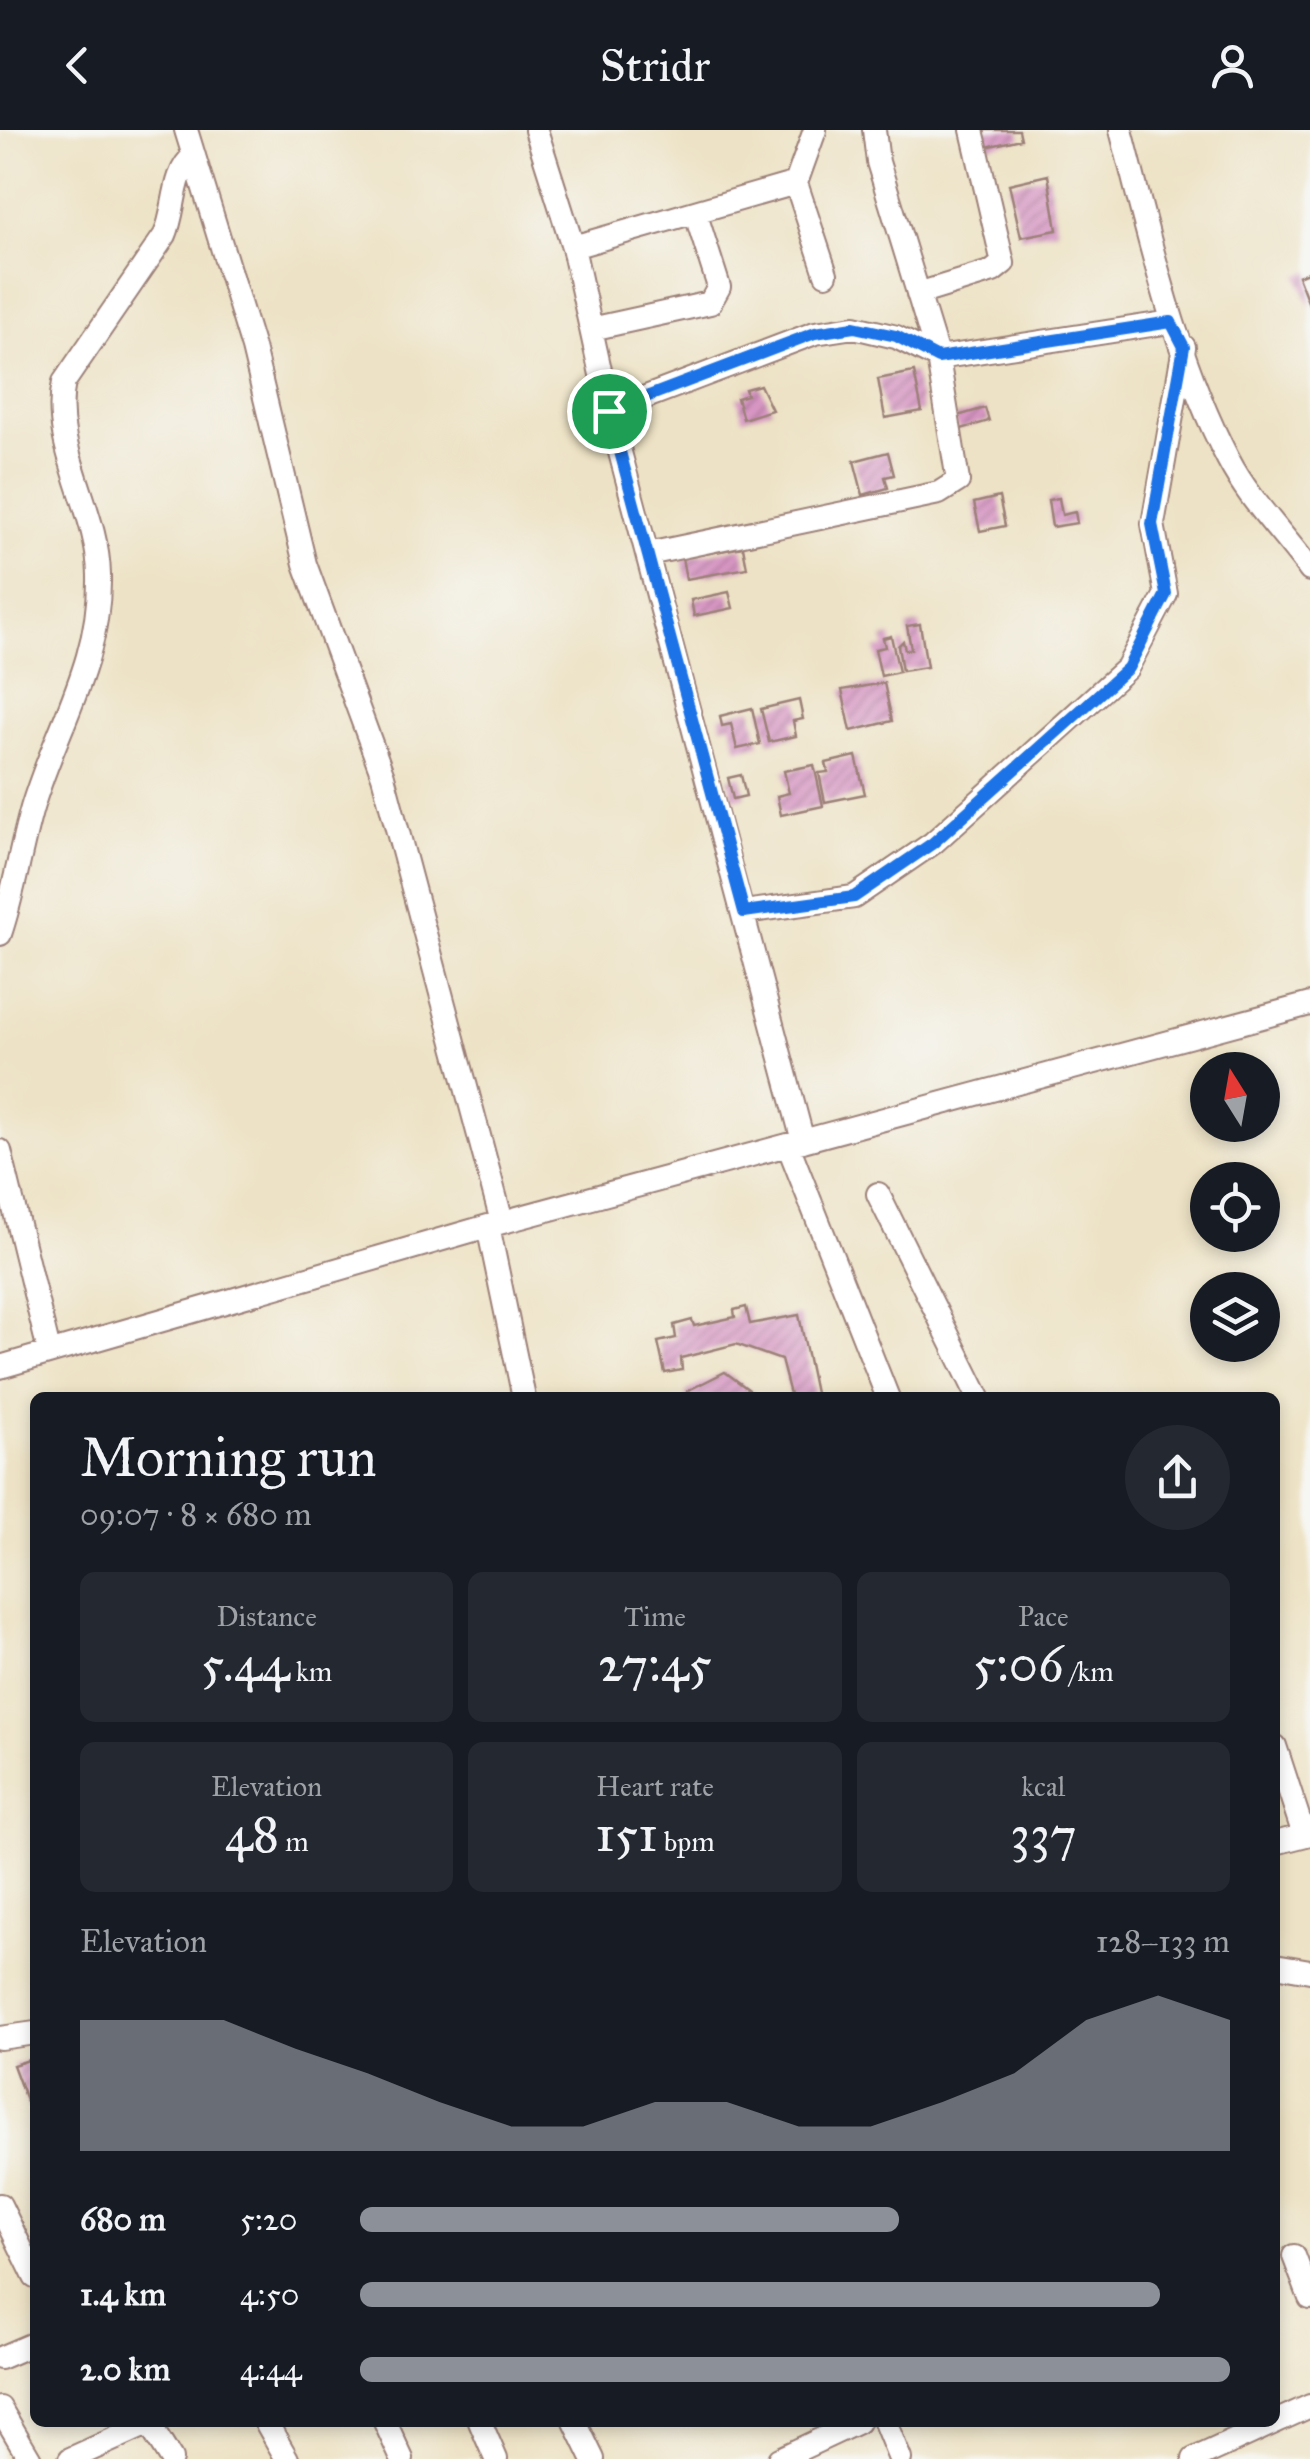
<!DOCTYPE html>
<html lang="en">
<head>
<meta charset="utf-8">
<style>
	:root { --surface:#171b24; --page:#242831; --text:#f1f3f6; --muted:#9ea1a6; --accent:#8c9099 }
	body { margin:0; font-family:"IM FELL Great Primer",serif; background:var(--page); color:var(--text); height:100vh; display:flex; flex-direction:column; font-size:38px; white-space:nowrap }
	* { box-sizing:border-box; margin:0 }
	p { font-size:32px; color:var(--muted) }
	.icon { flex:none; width:55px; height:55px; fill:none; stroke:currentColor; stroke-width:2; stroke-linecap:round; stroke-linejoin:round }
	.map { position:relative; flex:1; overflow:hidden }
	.side { position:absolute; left:30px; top:1262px; width:1250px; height:1035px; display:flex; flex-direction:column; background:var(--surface); border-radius:15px; box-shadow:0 5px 15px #0003 }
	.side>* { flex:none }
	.needle { width:65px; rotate:349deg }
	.fabs { position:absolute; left:1190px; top:922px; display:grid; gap:20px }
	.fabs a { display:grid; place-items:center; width:90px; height:90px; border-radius:50%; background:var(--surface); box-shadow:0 5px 15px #0003; font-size:50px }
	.pin { position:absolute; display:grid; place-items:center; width:85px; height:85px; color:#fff; margin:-42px; border:5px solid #fff; border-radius:50%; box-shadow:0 2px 10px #0007 }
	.round { display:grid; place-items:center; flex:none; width:105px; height:105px; border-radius:52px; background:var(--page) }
	.overview { display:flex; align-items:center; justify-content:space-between; height:170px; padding:0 50px }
	h1 { font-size:55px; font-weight:600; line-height:75px }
	.stats { display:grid; grid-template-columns:repeat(3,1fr); gap:15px; height:170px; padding:10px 50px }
	.stats div { display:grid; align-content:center; border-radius:15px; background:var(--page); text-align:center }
	.stats b { font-size:50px; font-weight:600 }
	.stats small { font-size:28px; font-weight:400 }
	.stats p { font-size:28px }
	.chart { height:280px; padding:20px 50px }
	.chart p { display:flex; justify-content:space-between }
	.chart svg { width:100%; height:180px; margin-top:10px; fill:var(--accent); opacity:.7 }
	ul { padding:0 50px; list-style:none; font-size:32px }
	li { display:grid; grid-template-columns:160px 120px 1fr; align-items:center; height:75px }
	li i { height:25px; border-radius:12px; background:var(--accent) }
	header { display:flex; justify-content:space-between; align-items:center; height:130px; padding:0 50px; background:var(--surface); font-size:45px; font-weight:600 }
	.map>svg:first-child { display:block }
</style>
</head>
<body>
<header><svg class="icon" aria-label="back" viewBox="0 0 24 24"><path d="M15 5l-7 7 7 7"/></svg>Stridr<svg class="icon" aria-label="person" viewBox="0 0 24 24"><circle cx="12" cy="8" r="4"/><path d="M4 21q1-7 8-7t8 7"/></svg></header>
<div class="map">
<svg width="1310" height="2329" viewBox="0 0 1310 2329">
	<defs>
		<pattern id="building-hatch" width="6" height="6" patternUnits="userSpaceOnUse" patternTransform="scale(2.5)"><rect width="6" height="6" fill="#d796c3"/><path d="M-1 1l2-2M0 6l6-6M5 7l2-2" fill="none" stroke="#b07a9f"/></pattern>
	</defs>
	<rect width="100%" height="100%" fill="#f6f6f2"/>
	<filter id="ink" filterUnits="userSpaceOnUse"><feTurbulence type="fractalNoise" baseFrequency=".01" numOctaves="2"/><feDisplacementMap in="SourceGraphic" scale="20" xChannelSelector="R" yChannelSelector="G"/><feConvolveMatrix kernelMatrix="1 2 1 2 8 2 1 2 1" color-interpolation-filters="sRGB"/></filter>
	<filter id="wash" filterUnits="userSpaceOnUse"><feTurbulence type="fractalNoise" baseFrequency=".0048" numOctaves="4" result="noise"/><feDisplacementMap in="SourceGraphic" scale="40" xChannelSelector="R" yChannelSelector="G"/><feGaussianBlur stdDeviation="2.25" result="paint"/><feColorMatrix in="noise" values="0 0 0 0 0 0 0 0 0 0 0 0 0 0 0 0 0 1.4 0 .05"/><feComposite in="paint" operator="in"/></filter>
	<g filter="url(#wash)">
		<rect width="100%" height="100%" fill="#ede2c5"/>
		<g id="blocks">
			<path fill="url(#building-hatch)" d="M979,0H1019L1021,9L982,18Z
				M1048,45L1057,100L1021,107L1009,54Z
				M1310,141V177L1298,146Z
				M914,242L922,281L885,288L878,249Z
				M760,255L772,280L743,289L737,268L747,265L745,259Z
				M985,278L989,291L958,300L954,287Z
				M888,322L894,345L885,347L888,358L863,365L854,331Z
				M999,367L1005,396L980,401L974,373Z
				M1059,368L1062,385L1075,382L1077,393L1052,397L1048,370Z
				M743,417L747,438L686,449L682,428Z
				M729,462L733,478L694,486L691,470Z
				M920,494L927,537L902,541L898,516L903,511L905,520L911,519L907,496Z
				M891,506L899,542L881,546L875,519L885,517L883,508Z
				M884,553L892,591L851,601L842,560Z
				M799,570L803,589L793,591L796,606L769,612L761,579Z
				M752,578L760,614L737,619L731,594L722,596L720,586Z
				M856,626L865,664L825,672L819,643L828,642L826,633Z
				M814,635L823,676L781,685L777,666L789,663L784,641Z
				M741,645L746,666L733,669L728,648Z
				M746,1177L750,1194L799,1185L816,1268H791L781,1230L736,1214L681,1228L682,1240L665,1243L658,1212L676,1208L674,1195L692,1190L694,1196L735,1187L734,1180Z
				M725,1242L760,1268H685L687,1261Z
				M35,1928V1976L29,1978L13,1935Z"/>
		</g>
	</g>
	<g filter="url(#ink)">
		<use href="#blocks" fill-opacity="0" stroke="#9c8078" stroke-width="2.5"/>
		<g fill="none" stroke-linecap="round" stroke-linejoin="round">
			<g stroke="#9c8078" stroke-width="26">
				<path id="minor" d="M186,0L253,218L305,434L383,646L502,1092
					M536,0L573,117L609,281L803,1011
					M1121,0C1150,110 1175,228 1228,329C1249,370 1283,403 1310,440
					M796,53L826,144
					M573,117L796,53L815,0
					M918,164L993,141L1003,133L972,0
					M591,199L710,173L719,157L696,85
					M609,281L815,203L854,197L896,207L938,228L1171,192
					M648,424L939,363L958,351L938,228L878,32L874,0
					M744,782L854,767L933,713L1127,538L1166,464L1153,394L1184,217
					M0,804C14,763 20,720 32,678C56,597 101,533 99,445C98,379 50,316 64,252L165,105C176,81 172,42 194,26
					M788,1015L888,1268
					M0,1021L49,1221
					M878,1064L979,1268
					M488,1096L524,1268
					M0,1237L488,1096L1310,874
					M1275,1616L1304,1705
					M1275,1713L1310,1704
					M1275,1835L1310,1841
					M0,1908L35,1903
					M0,2075L35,2147
					M1294,2126L1310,2168
					M0,2228L35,2213
					M0,2278L30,2329
					M266,2292L287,2329
					M385,2292L402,2329
					M480,2292L496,2329
					M575,2292L593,2329
					M885,2292L900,2329
					M1275,2292L1310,2276
					M149,2294L171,2329
					M70,2329L152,2292
					M779,2329L858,2292
					M1194,2329L1275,2292"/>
			</g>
			<use href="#minor" stroke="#fff" stroke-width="22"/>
		</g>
	</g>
	<g fill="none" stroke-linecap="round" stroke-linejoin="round" filter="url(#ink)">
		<g stroke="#fff" stroke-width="20">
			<path id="route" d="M1171,192L1184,217L1152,394L1166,464L1128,538L933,713L854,767L744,782L609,281L815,203L854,197L896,206L938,228Z"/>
		</g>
		<use href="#route" stroke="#1a73e8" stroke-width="12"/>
	</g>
</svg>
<div class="fabs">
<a><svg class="needle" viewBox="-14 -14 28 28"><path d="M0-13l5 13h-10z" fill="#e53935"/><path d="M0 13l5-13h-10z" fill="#9ea1a6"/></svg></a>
<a><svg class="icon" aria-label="locate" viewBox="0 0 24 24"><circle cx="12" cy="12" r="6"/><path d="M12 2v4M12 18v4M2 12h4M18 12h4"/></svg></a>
<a><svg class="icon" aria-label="layers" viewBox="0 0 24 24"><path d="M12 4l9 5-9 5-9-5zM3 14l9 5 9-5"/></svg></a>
</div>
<div class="pin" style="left:609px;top:281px;background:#1e9e55"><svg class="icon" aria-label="arrive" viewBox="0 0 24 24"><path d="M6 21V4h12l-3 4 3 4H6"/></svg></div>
<section class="side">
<div class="overview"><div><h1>Morning run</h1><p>09:07 · 8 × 680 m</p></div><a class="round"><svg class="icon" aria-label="share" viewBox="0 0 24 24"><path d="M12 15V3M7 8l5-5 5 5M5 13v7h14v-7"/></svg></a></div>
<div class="stats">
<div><p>Distance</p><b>5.44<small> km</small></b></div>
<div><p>Time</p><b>27:45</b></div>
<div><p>Pace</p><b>5:06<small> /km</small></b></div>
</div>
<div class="stats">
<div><p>Elevation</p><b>48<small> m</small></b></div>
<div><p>Heart rate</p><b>151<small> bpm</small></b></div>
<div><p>kcal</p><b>337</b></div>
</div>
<div class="chart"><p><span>Elevation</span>128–133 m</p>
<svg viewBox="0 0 160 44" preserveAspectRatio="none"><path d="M0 44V12L10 12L20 12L30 19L40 25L50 32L60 38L70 38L80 32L90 32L100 38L110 38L120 32L130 25L140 12L150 6L160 12V44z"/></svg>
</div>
<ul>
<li><b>680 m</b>5:20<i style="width:62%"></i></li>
<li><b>1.4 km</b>4:50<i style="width:92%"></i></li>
<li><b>2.0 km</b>4:44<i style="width:100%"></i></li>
</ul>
</section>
</div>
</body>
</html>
